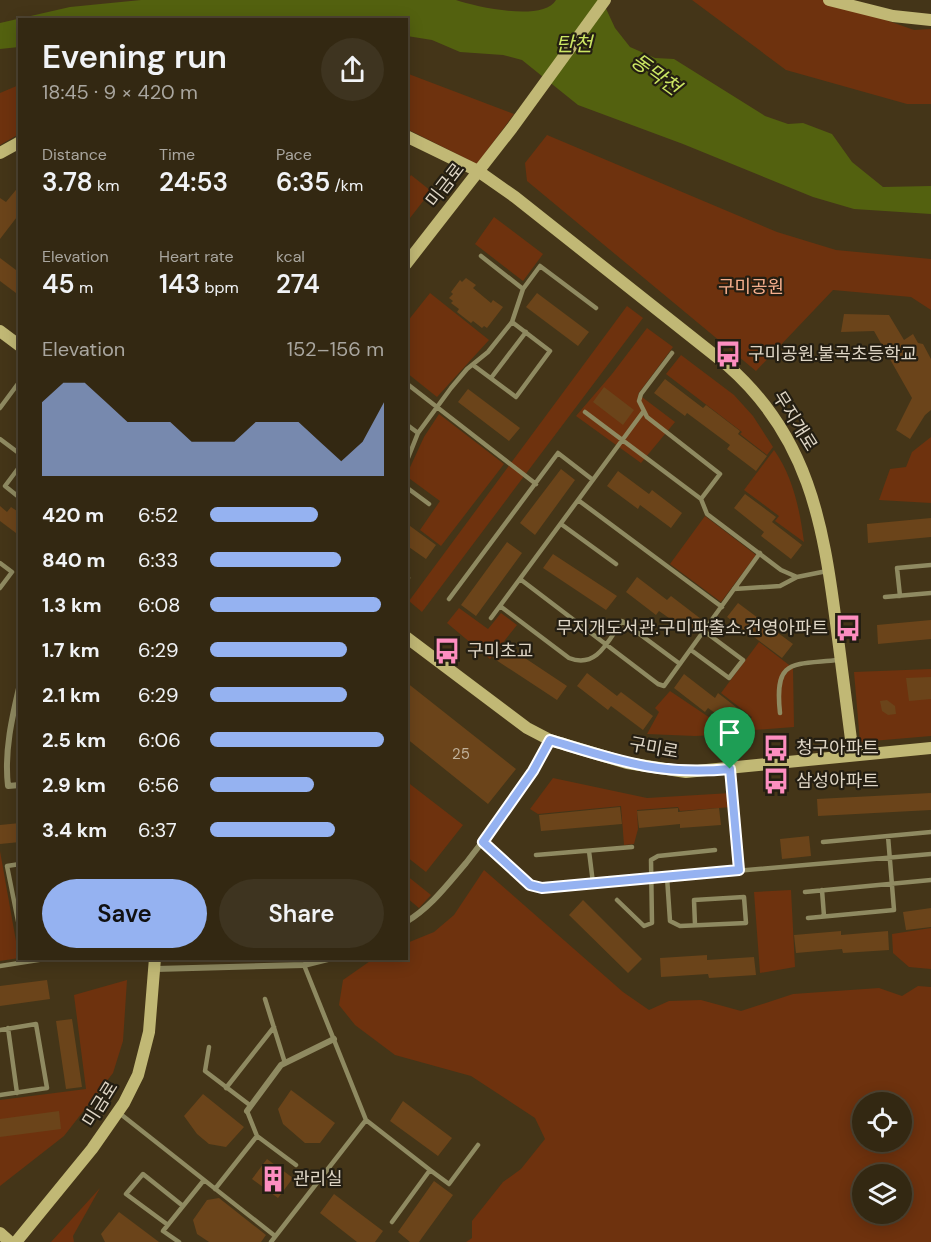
<!DOCTYPE html>
<html lang="en">
<head>
<meta charset="utf-8">
<style>
	:root { --surface:#332812; --page:#3e3420; --text:#f1f3f6; --muted:#a9a69f; --line:#4e4432; --accent:#95b2f1 }
	body { margin:0; font-family:"DM Sans","Noto Sans KR",sans-serif; background:var(--page); color:var(--text); height:100vh; display:flex; flex-direction:column; font-size:22px; white-space:nowrap }
	* { box-sizing:border-box; margin:0 }
	p { font-size:20px; color:var(--muted) }
	.icon { flex:none; width:33px; height:33px; fill:none; stroke:currentColor; stroke-width:2; stroke-linecap:round; stroke-linejoin:round }
	.map { position:relative; flex:1; overflow:hidden }
	.drawer { position:absolute; left:18px; top:18px; width:390px; height:942px; display:flex; flex-direction:column; background:var(--surface); border-radius:0px; box-shadow:0 3px 15px #0003,0 0 0 2px var(--line) }
	.drawer>* { flex:none }
	.fabs { position:absolute; left:852px; top:1092px; display:grid; gap:12px }
	.fabs a { display:grid; place-items:center; width:60px; height:60px; border-radius:50%; background:var(--surface); box-shadow:0 3px 15px #0003,0 0 0 2px var(--line); font-size:30px }
	.pin { position:absolute; display:grid; place-items:center; width:51px; height:51px; color:#fff; margin:-62px -26px; border-radius:50% 50% 50% 0; rotate:-45deg; box-shadow:0 0 6px #0007 }
	.pin .icon { rotate:45deg }
	.round { display:grid; place-items:center; flex:none; width:63px; height:63px; border-radius:32px; background:var(--page) }
	.headline { display:flex; align-items:center; justify-content:space-between; height:102px; padding:0 24px }
	h1 { font-size:33px; font-weight:600; line-height:45px }
	.stats { display:grid; grid-template-columns:repeat(3,1fr); gap:9px; height:102px; padding:6px 24px }
	.stats div { display:grid; align-content:center }
	.stats b { font-size:26px; font-weight:600 }
	.stats small { font-size:16px; font-weight:400 }
	.stats p { font-size:16px }
	.chart { height:168px; padding:12px 24px }
	.chart p { display:flex; justify-content:space-between }
	.chart svg { width:100%; height:108px; margin-top:6px; fill:var(--accent); opacity:.7 }
	.action { display:flex; gap:12px; margin-top:auto; padding:12px 24px }
	.action a { flex:1; height:69px; border-radius:36px; background:var(--accent); color:#111; font-size:24px; font-weight:600; line-height:69px; text-align:center }
	.action a+a { background:var(--page); color:var(--text) }
	ul { padding:0 24px; list-style:none; font-size:20px }
	li { display:grid; grid-template-columns:96px 72px 1fr; align-items:center; height:45px }
	li i { height:15px; border-radius:8px; background:var(--accent) }
	.map>svg:first-child { display:block }
</style>
</head>
<body>
<div class="map">
<svg width="931" height="1242" viewBox="0 0 931 1242">
	<rect width="100%" height="100%" fill="#443518"/>
	<path fill="#6e320e" fill-rule="evenodd" d="M692,0H829L914,30L931,29V104H907L786,70Z
		M406,73L514,114L477,164L407,129Z
		M19,85V134L0,145V93Z
		M547,135L777,232L836,250L931,259V310L911,297L833,290L756,371L527,181L525,163Z
		M411,175L431,191L410,218L407,215V181Z
		M494,217L543,254L523,281L475,244Z
		M430,293L489,340L437,397L407,373V322Z
		M627,306L643,318L422,612L409,601Z
		M647,328L673,347L638,394L675,422L641,463L576,416L612,374Z
		M681,355L734,395L753,416L773,447L767,455L740,434L742,432L666,374Z
		M439,414L504,464L441,546L420,530L440,501L406,476L424,437Z
		M931,437V503L879,500L890,469L906,467L912,452Z
		M774,450C793,476 800,511 804,542L775,521L779,516L744,490Z
		M705,516L756,555L721,602L670,564Z
		M459,608L488,629L501,613L517,625L490,659L447,623Z
		M759,642L793,668L794,727L742,731L752,717L721,693Z
		M931,669V736L860,742L854,672Z
		M670,691L734,734L695,736L647,734L659,712L655,708Z
		M553,778L647,798L731,793L732,807L680,811L678,807L637,810L638,829L634,844L624,845L621,806L538,814L530,809Z
		M406,781L463,825L426,872L407,857Z
		M0,851L19,958L0,961Z
		M484,870L623,992L649,1010L669,1001L701,1000L741,1011L793,994L879,988L902,996L918,986L931,987V1242H466L472,1238V1221L503,1182L521,1169L545,1139L535,1118L471,1076L395,1055L355,1025L339,1005L343,980L373,959L406,958L407,943L434,932L454,915ZM862,1102H902V1142H862ZM862,1174H902V1214H862Z
		M406,875L431,895L419,908L407,898Z
		M791,890L795,967L760,973L754,892Z
		M931,928V969L909,967L893,953L892,934Z
		M127,980L123,1041L113,1073L64,1136L0,1186V1100L86,1089L74,995Z
		M100,1188L73,1236L74,1242H51Z"/>
	<path fill="#53610f" d="M141,0H456C477,7 543,22 556,0H602L615,28L630,47L655,58L674,59L765,116L788,124L803,123L832,134L852,162L883,187L931,186V214L854,209L813,197L683,144L578,105L522,60L503,55L460,52L432,40L407,36L406,20H20L19,47L0,49V23L70,7Z"/>
	<path fill="#6b441a" d="M20,185V213L0,239V198L6,202Z
		M0,258L20,273V296L0,281Z
		M466,278L476,285L473,288L491,303L493,300L503,307L487,328L484,326L482,328L473,321L471,323L457,312L459,309L451,303L453,301L449,298L453,294L451,292L460,280L462,282Z
		M537,293L589,332L578,346L526,307Z
		M844,314L889,315L904,340L913,334L918,343L923,344L931,359V410L925,415L910,439L896,430L912,398L874,331L841,332Z
		M665,379L703,408L706,405L740,431L738,434L767,456L756,471L727,449L730,445L687,413L685,416L654,393Z
		M604,387L634,410L623,425L593,402Z
		M468,389L520,428L509,441L458,402Z
		M561,469L575,480L535,535L520,523Z
		M618,471L649,494L652,490L682,513L671,528L640,505L638,509L607,486Z
		M745,494L776,517L772,522L802,545L791,559L761,536L764,532L734,508Z
		M0,506L7,512L11,507L20,513V536L0,521Z
		M931,518V537L868,543L867,524Z
		M406,523L436,545L426,559L406,545Z
		M507,542L522,553L476,616L461,605Z
		M553,554L617,596L606,610L543,568Z
		M637,577L667,600L671,596L701,619L690,633L659,611L656,615L626,592Z
		M738,603L793,644L782,658L727,617Z
		M931,620V639L878,644L877,625Z
		M504,644L567,686L557,700L493,658Z
		M587,673L617,696L621,692L653,716L643,730L611,706L608,710L577,686Z
		M684,674L715,698L718,693L750,718L740,731L708,708L705,712L674,688Z
		M931,677V699L909,701L906,678Z
		M406,682L516,769L488,804L406,738Z
		M887,700L895,706L896,714L888,715L882,711L880,701Z
		M931,793V810L818,816L817,799Z
		M620,807L622,824L541,831L539,815Z
		M678,808V812L719,808L721,825L680,828V824L639,828L637,811Z
		M20,823V842L0,844V825Z
		M809,836L811,856L782,859L780,839Z
		M583,900L642,959L628,973L569,915Z
		M931,908V927L906,930L903,912Z
		M841,931V935L888,931L889,950L843,953L842,949L796,953L794,935Z
		M707,955V960L754,957L756,975L709,978L708,974L661,977L660,958Z
		M47,980L50,999L0,1006V986Z
		M72,1019L82,1087L66,1089L56,1021Z
		M291,1090L335,1123L320,1143H305L283,1124L278,1109Z
		M203,1094L244,1127L226,1147L209,1144L197,1134L184,1116Z
		M403,1101L452,1138L438,1156L390,1121Z
		M59,1111L61,1129L0,1137V1119Z
		M267,1159L293,1178L278,1198L252,1179Z
		M434,1181L453,1195L419,1242H410L398,1232Z
		M334,1194L383,1231L375,1242H357L320,1213Z
		M219,1198L266,1235L261,1242H209L197,1234L193,1220L207,1200Z
		M119,1212L159,1242H105L101,1234Z"/>
	<g fill="none" stroke-linecap="round" stroke-linejoin="round">
		<path stroke="#8f8a61" stroke-width="4.5" d="M481,256L523,289
			M672,353L641,394L639,401L647,417L720,474L701,499
			M473,365L516,397L550,351L512,322
			M491,378L526,332
			M406,383L536,484
			M0,408L20,381
			M585,412L701,499L707,514L781,570L797,577L827,571
			M406,424L418,433
			M0,439L20,454
			M406,463L418,433L451,388L467,369L488,352L512,322L523,289L540,266L596,308
			M20,466L5,486L20,498
			M406,487L429,504
			M578,500L722,607
			M561,524L616,564
			M0,563L12,572L0,588
			M406,577L408,578
			M520,579L658,684L664,686L760,553
			M734,589L780,586L797,577
			M900,596L897,568L931,565
			M885,597L931,593
			M449,599L558,453L593,480
			M500,606L569,658C597,669 608,641 622,621L680,664
			M491,618L643,412
			M691,650L729,678L743,660L704,631
			M780,713C774,658 792,665 838,660
			M730,769L739,870
			M483,842L530,885L542,888L931,854
			M823,842L931,832
			M589,851L593,883
			M536,855L632,847
			M20,864L7,866L20,931
			M667,877L670,921L680,926L746,923L744,897L694,900L695,925
			M822,890L824,916
			M805,892L931,880
			M617,900L644,926L652,923L651,860L658,856L715,850
			M808,918L894,910L888,836
			M0,966L51,958
			M265,999L285,1063
			M8,1028L17,1093
			M0,1030L36,1024L47,1088L0,1095
			M209,1047L205,1071L251,1106
			M226,1088L274,1027
			M118,1112L275,1236
			M366,1120L430,1170L392,1222
			M257,1136L296,1165
			M430,1170L449,1184L478,1145
			M215,1189L257,1136L247,1111
			M168,1225L126,1194L143,1174L183,1206
			M179,1242L163,1231L204,1180
			M271,1242L366,1120L304,965"/>
		<path stroke="#8f8a61" stroke-width="6" d="M20,684C12,717 4,752 8,786L20,785
			M406,922C431,907 447,885 466,863C497,824 525,784 550,740
			M156,969L304,965L332,958
			M247,1111L281,1065L334,1039"/>
		<path stroke="#c1b875" stroke-width="12" d="M829,0L893,16L931,20
			M406,136L478,171L515,197L727,365C808,436 823,522 836,623C842,667 847,711 853,755
			M0,153L20,142
			M406,264L512,128L605,0
			M0,331L20,346
			M406,637L527,728L550,740L627,763L686,772L931,748
			M0,1233L10,1242
			M16,1242L92,1149L124,1103L138,1075L149,1032L155,958"/>
	</g>
	<g fill="none" stroke-linecap="round" stroke-linejoin="round">
		<g stroke="#fff" stroke-width="12">
			<path id="route" d="M550,740C616,760 659,776 730,769L739,870L542,888L530,885L483,842L533,771Z"/>
		</g>
		<use href="#route" stroke="#95b2f1" stroke-width="8"/>
	</g>
	<defs>
		<g id="bus-bare" transform="scale(2.07)"><path d="M-5-6H5V4H4V6H2V4H-2V6H-4V4H-5ZM-3.5-4V0h7V-4ZM-3.5 1.2v1.5H-2V1.2ZM2 1.2v1.5H3.5V1.2Z" fill="#fd8ec0" stroke="#241e12" stroke-width="2.5" paint-order="stroke"/></g>
		<g id="building-bare" transform="scale(2.07)"><path d="M-4-6H4V6H1V3H-1V6H-4ZM-2.5-4.3h1.7v1.8h-1.7ZM.8-4.3h1.7v1.8H.8ZM-2.5-1h1.7V.8h-1.7ZM.8-1h1.7V.8H.8Z" fill="#fd8ec0" stroke="#241e12" stroke-width="2.5" paint-order="stroke"/></g>
	</defs>
	<g fill-rule="evenodd">
		<use href="#bus-bare" x="728" y="354"/>
		<use href="#bus-bare" x="848" y="628"/>
		<use href="#bus-bare" x="447" y="651"/>
		<use href="#bus-bare" x="776" y="748"/>
		<use href="#bus-bare" x="776" y="781"/>
		<use href="#building-bare" x="273" y="1179"/>
	</g>
	<g text-anchor="middle" stroke-width="4.5" stroke-linejoin="round" paint-order="stroke">
		<g font-size="15" fill="#c1b19a">
			<text x="461" y="759">25</text>
		</g>
		<g font-size="18" fill="#ded5c5" stroke="#241e12">
			<text transform="translate(445 185) rotate(-52)" y="6">미금로</text>
			<text transform="translate(795 421) rotate(58)" y="6">무지개로</text>
			<text transform="translate(654 748) rotate(10)" y="6">구미로</text>
			<text transform="translate(100 1104) rotate(-58)" y="6">미금로</text>
		</g>
		<g font-size="18" fill="#f6af8d" stroke="#241e12">
			<text x="751" y="293">구미공원</text>
		</g>
		<g font-size="18" fill="#ded5c5" stroke="#241e12" text-anchor="start">
			<text x="748" y="360">구미공원.불곡초등학교</text>
			<text x="828" y="634" text-anchor="end">무지개도서관.구미파출소.건영아파트</text>
			<text x="467" y="657">구미초교</text>
			<text x="796" y="754">청구아파트</text>
			<text x="796" y="787">삼성아파트</text>
			<text x="293" y="1185">관리실</text>
		</g>
		<g font-size="20" font-style="italic" fill="#cce663" stroke="#241e12">
			<text x="574" y="51">탄천</text>
			<text transform="translate(656 74) rotate(36)" y="7">동막천</text>
		</g>
	</g>
</svg>
<div class="fabs">
<a><svg class="icon" aria-label="locate" viewBox="0 0 24 24"><circle cx="12" cy="12" r="6"/><path d="M12 2v4M12 18v4M2 12h4M18 12h4"/></svg></a>
<a><svg class="icon" aria-label="layers" viewBox="0 0 24 24"><path d="M12 4l9 5-9 5-9-5zM3 14l9 5 9-5"/></svg></a>
</div>
<div class="pin" style="left:730px;top:769px;background:#1e9e55"><svg class="icon" aria-label="arrive" viewBox="0 0 24 24"><path d="M6 21V4h12l-3 4 3 4H6"/></svg></div>
<section class="drawer">
<div class="headline"><div><h1>Evening run</h1><p>18:45 · 9 × 420 m</p></div><a class="round"><svg class="icon" aria-label="share" viewBox="0 0 24 24"><path d="M12 15V3M7 8l5-5 5 5M5 13v7h14v-7"/></svg></a></div>
<div class="stats">
<div><p>Distance</p><b>3.78<small> km</small></b></div>
<div><p>Time</p><b>24:53</b></div>
<div><p>Pace</p><b>6:35<small> /km</small></b></div>
</div>
<div class="stats">
<div><p>Elevation</p><b>45<small> m</small></b></div>
<div><p>Heart rate</p><b>143<small> bpm</small></b></div>
<div><p>kcal</p><b>274</b></div>
</div>
<div class="chart"><p><span>Elevation</span>152–156 m</p>
<svg viewBox="0 0 160 44" preserveAspectRatio="none"><path d="M0 44V14L10 6L20 6L30 14L40 22L50 22L60 22L70 30L80 30L90 30L100 22L110 22L120 22L130 30L140 38L150 30L160 14V44z"/></svg>
</div>
<ul>
<li><b>420 m</b>6:52<i style="width:62%"></i></li>
<li><b>840 m</b>6:33<i style="width:75%"></i></li>
<li><b>1.3 km</b>6:08<i style="width:98%"></i></li>
<li><b>1.7 km</b>6:29<i style="width:79%"></i></li>
<li><b>2.1 km</b>6:29<i style="width:79%"></i></li>
<li><b>2.5 km</b>6:06<i style="width:100%"></i></li>
<li><b>2.9 km</b>6:56<i style="width:60%"></i></li>
<li><b>3.4 km</b>6:37<i style="width:72%"></i></li>
</ul>
<div class="action"><a>Save</a><a>Share</a></div>
</section>
</div>
</body>
</html>
